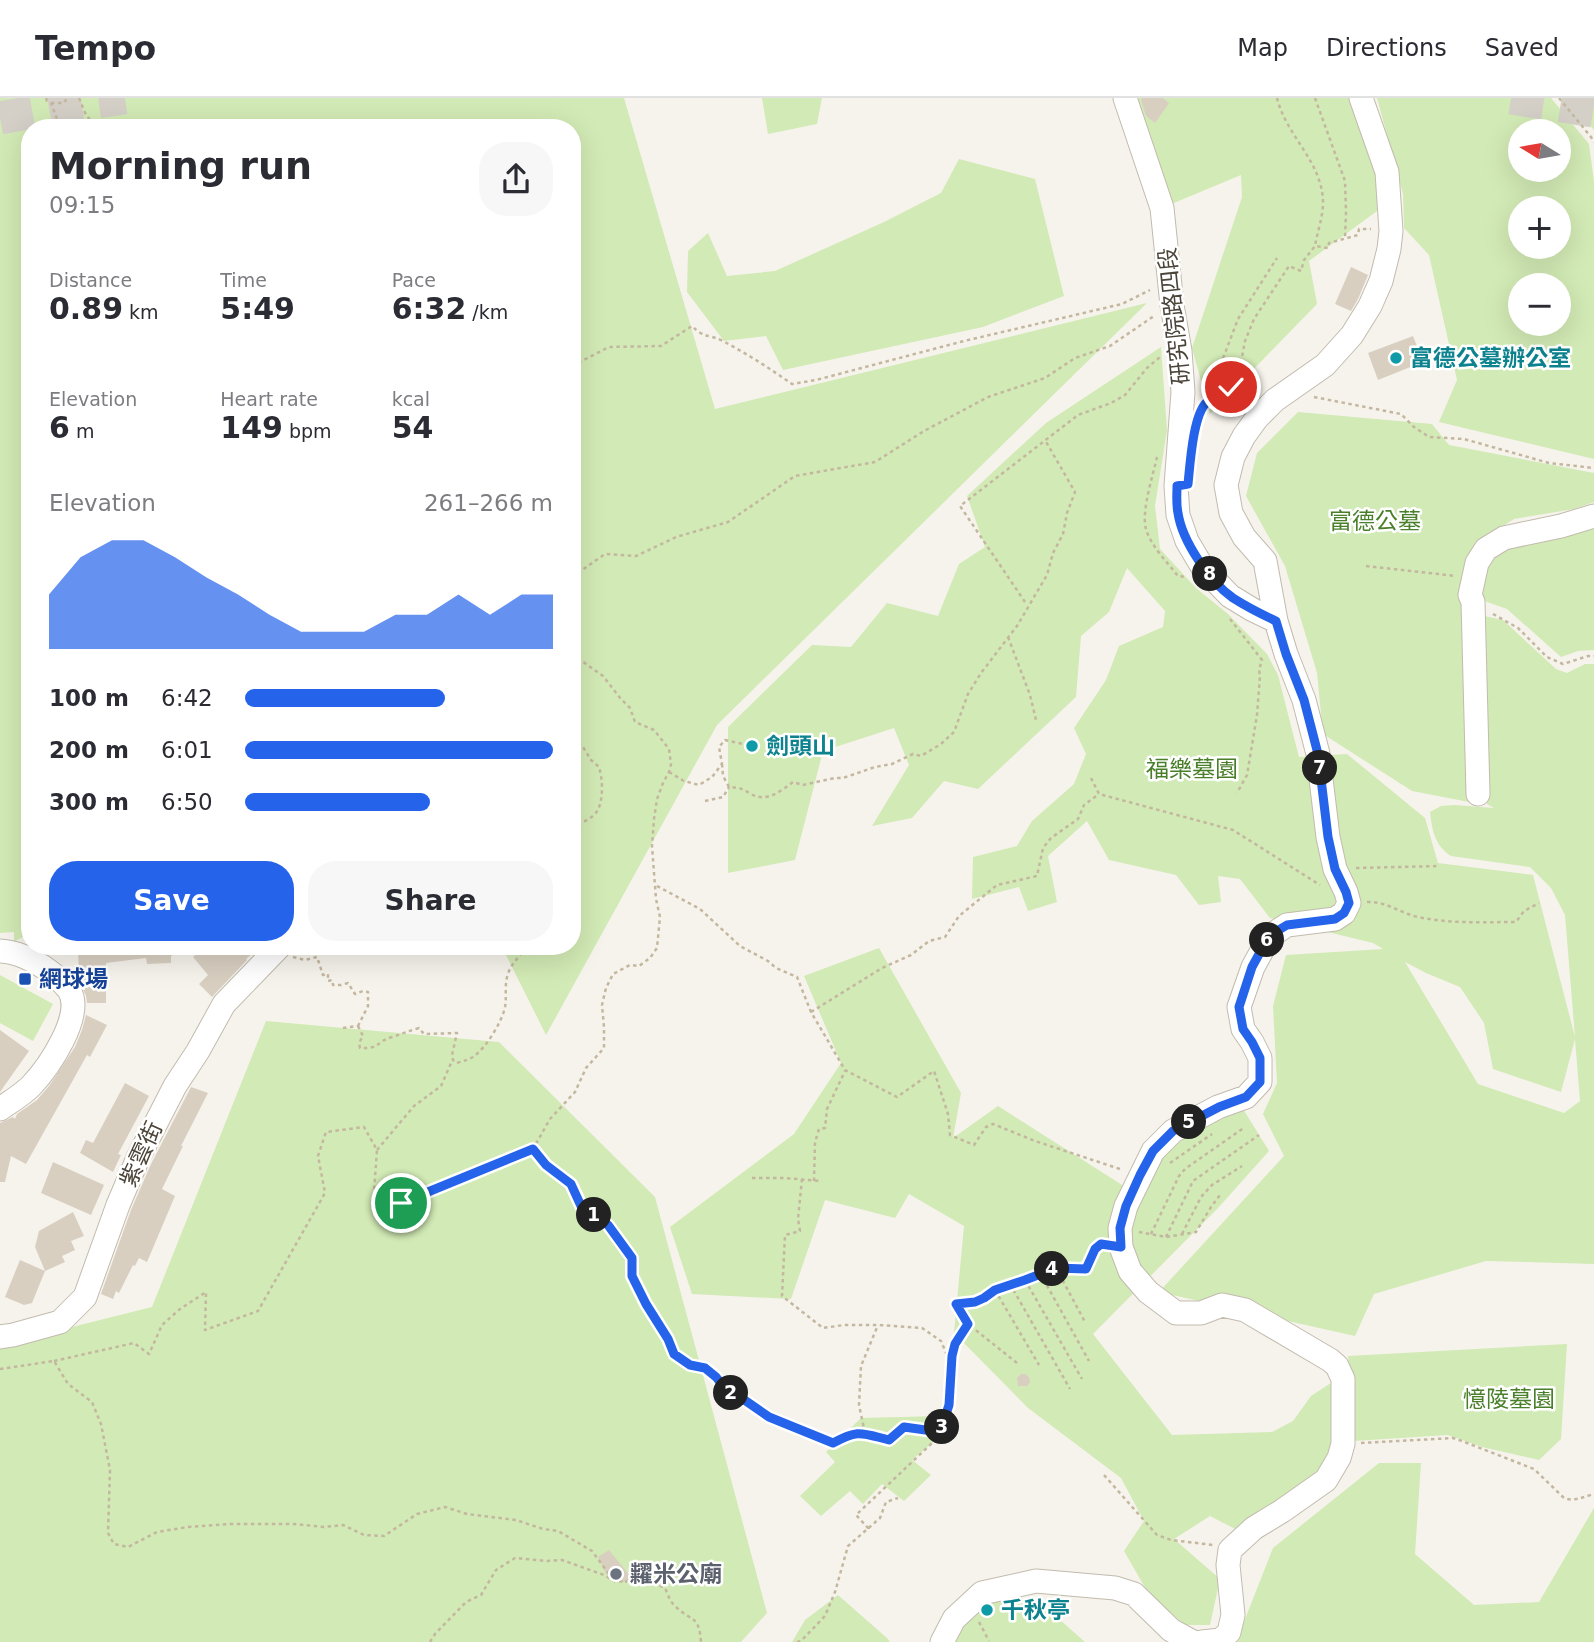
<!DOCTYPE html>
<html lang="en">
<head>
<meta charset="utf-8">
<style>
	:root { --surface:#fff; --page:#f7f7f7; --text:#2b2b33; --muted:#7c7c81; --line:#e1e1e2; --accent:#2563eb }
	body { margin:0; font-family:"DejaVu Sans","Noto Sans TC",sans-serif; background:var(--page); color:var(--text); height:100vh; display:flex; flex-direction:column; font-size:26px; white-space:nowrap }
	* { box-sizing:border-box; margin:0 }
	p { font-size:23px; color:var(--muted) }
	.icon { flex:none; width:38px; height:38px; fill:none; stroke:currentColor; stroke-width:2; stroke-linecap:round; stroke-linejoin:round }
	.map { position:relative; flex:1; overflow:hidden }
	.sheet { position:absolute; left:21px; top:21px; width:560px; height:836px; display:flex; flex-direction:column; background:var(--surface); border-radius:28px; box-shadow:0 7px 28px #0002 }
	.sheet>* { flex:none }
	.needle { width:46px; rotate:281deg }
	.fabs { position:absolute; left:1508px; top:21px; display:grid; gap:14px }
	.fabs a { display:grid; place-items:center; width:63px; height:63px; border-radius:50%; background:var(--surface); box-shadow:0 7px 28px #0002; font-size:35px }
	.pin { position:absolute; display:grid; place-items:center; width:60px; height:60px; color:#fff; margin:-30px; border:4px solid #fff; border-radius:50%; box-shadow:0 2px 7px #0007 }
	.km { position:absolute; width:35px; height:35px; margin:-18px; border-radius:50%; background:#222; color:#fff; font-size:19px; line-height:35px; text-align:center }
	.round { display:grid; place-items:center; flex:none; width:74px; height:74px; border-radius:28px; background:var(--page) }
	.summary { display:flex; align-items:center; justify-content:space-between; height:119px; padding:0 28px }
	h1 { font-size:38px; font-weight:800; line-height:52px }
	.metrics { display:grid; grid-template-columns:repeat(3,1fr); gap:10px; height:119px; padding:7px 28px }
	.metrics div { display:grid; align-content:center }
	.metrics b { font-size:30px; font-weight:800 }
	.metrics small { font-size:19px; font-weight:400 }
	.metrics p { font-size:19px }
	.chart { height:196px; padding:14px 28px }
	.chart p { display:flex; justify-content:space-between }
	.chart svg { width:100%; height:126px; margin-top:7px; fill:var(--accent); opacity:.7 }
	.button { display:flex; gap:14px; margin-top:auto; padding:14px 28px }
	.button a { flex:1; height:80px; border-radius:28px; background:var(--accent); color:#fff; font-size:28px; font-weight:800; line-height:80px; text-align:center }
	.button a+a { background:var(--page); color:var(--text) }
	ul { padding:0 28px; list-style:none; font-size:23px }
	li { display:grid; grid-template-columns:112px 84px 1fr; align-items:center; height:52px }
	li i { height:18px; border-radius:9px; background:var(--accent) }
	header { display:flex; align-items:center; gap:42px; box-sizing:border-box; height:98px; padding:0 35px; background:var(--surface); border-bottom:2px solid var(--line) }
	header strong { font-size:33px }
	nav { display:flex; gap:38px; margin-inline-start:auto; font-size:24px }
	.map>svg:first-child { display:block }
</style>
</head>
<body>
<header>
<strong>Tempo</strong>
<nav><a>Map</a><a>Directions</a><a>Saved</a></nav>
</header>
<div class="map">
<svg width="1594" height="1544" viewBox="0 0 1594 1544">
	<rect width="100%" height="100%" fill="#f6f3ec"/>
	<path fill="#d2eab5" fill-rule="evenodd" d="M0,0H624L715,311L1147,205L717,627L546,937L502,849H572V30H30V835L14,844V834L0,835Z
		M762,0H822L817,26L768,36Z
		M1132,0H1353L1367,42L1379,87L1377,113L1309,163L1317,206L1210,316L1192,250L1242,99L1241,77L1169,107Z
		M1377,0H1551L1589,46L1594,84V361L1439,324L1457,282L1429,157L1404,130L1403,96ZM1521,33H1559V72H1521ZM1521,110H1559V149H1521ZM1521,187H1559V226H1521Z
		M1566,0H1594V32Z
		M959,61L1035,81L1064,198L983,229L783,272L766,238L724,243L687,194L688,153L708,135L727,178L775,173L884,124L941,95Z
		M1161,249L1167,332L1155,408L1160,451L1196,490L1228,516L1267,556L1278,577L1299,659L1347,656L1425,720L1438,765L1533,777L1575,939L1565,817L1551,790L1530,769L1451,758C1435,748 1432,732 1430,714L1441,708L1454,707L1494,710L1487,706L1480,517L1503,522L1556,571L1567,575L1585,566H1594V1166L1486,1163L1374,1196L1355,1238L1159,1194L1284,1058L1263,1016L1277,985L1273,908L1286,857L1383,851L1373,845L1270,820L1240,781L1218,778L1221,804L1199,807L1176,777L1109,762L1087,723L1048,758L1057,804L1028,813L1019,789L972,801L973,759L1017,748L1032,723L1074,686L1086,656L1074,630L1106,582L1119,548L1163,529L1165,513L1127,470L1109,514L1081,538L1076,599L978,691L944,683L912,720L872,728L909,667L894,630L823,653L795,762L728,775V629L812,547L851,549L887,505L938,518L959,466L985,449L967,398L1046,325ZM1405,864L1426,875L1460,889L1484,925L1493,971L1561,994L1575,941L1580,1003L1564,1015L1478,986Z
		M1298,314L1432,326L1449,347L1594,375V404L1574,411L1514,421L1492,435L1464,492L1469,704L1412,693L1323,636L1317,575L1285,468L1246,398L1257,355Z
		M1594,423V552L1578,553L1561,559L1507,511L1479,501L1478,477L1492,457L1513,444Z
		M879,850L961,995L953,1040L998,1008L1130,1092L1168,1045L1240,1006L1269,1053L1218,1110L1093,1236L1172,1337L1272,1334L1293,1323L1311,1298L1340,1279L1349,1322L1313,1389L1239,1433L1210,1418L1174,1441L1220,1481L1210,1527H1186L1151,1500L1124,1453L1144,1423L1121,1380L1028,1310L954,1235L964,1128L909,1096L895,1120L825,1102L791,1201L692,1196L670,1129L794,1036L841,965L804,878Z
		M0,877L53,906L33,943L0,925Z
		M266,923L499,944L655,1099L767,1515L741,1544H0V1247L152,1209Z
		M1567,1246L1561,1341L1539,1362L1482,1349L1448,1337L1353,1343L1348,1258Z
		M940,1318L951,1329L912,1362L931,1377L904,1403L882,1386L863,1406L850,1393L821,1418L800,1398L835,1364L826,1354L861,1320Z
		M1379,1365H1421L1415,1456L1474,1507L1539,1504L1594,1410V1544H1236L1273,1450Z
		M838,1497L887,1540L890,1544H792L805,1522Z
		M1012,1500L1042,1506L1085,1544H953L964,1527L986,1503Z"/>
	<path fill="#d8cfc1" d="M1142,0H1163L1169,5L1155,25L1146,18L1141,2Z
		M1351,169L1368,177L1358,201L1351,213L1335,206Z
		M1413,238L1423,264L1378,282L1368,255Z
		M78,849H173V857L171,858V865L147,866L146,860L106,865V905H87L86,898L79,882Z
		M205,849H260L246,861L247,862L212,899L199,886L208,877L193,859Z
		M86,917L107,927L90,959L87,957L26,1066L11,1058L5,1084H0V1025L13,1019L15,1021L17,1016L37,1002L49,988L75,949L82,932Z
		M0,932L29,953L0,994Z
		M125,985L149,998L118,1056L121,1057L113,1074L80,1055L86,1042L93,1045Z
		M191,989L208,995L181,1048H183L162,1091L175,1098L147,1164L139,1160L135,1168L133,1167L119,1195L116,1193L113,1201L101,1196L131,1112L151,1066Z
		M53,1064L104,1087L91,1117L41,1095Z
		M73,1114L84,1138L71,1143L75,1152L62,1158L65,1164L45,1173L35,1149L39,1133Z
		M20,1162L45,1173L32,1205L24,1207L5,1199Z
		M1021,1276H1025L1029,1279L1030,1284L1027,1288H1018L1017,1280Z
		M609,1452L631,1479L624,1484L616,1483L606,1476L598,1459Z"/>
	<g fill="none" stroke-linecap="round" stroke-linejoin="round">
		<path stroke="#d4d0c8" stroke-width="33" stroke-dasharray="33 17" stroke-linecap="butt" d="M1511,0L1594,13
			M0,20L61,9L125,0"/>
		<g stroke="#c2bbae" stroke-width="25">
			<path id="minor" d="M1125,0L1162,110L1172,207L1180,253L1183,294L1176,388L1178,417L1187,443L1203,470L1230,498L1253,512L1276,523
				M1478,696L1473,504L1470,497L1477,465L1486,451L1504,440L1561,428L1594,418
				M0,853C19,854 34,862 49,873C56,878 64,886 69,892C85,917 48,970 31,988C22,997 10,1004 0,1011
				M0,1239L13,1237L60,1224L85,1199L118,1107L138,1060L175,988L198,953L224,906L279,849
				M942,1544L954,1521L982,1495L1036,1483L1115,1490L1134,1496L1171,1532L1193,1544
				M1202,1544L1221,1542L1229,1534L1233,1517L1228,1467L1230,1452L1254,1430L1282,1413L1326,1382L1339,1360L1343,1346V1281L1337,1268L1330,1262L1245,1212L1222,1207L1201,1215H1176L1148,1194L1130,1173L1121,1149L1120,1130L1126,1108L1153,1053L1173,1033L1218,1009L1246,999L1260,984V960L1252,944L1243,931L1239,909L1253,869L1270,838L1287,827L1335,821L1344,815L1349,805L1346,794L1335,771L1328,739L1318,656L1304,602L1286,556L1276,523L1265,463L1244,439L1231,415L1226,387L1233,359L1244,338L1257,320L1275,302L1325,267L1352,237L1370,208L1381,183L1389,151L1391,133L1387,74L1361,0"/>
		</g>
		<path stroke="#c4b79f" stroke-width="2.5" stroke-dasharray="3.5 3.5" stroke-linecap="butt" d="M46,0L47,3L51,5L58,24L68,30
			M79,0L86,17L97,30
			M1277,0C1286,38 1323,64 1323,105C1323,119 1317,135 1315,148
			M1315,0L1345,83L1346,114L1345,141
			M1559,0L1591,39L1594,44
			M51,5H64L67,0
			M572,268L609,249L661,248L692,228C704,240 707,236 721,242C746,255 769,270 792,286L816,282L964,243L1122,206L1150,192
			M1314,299L1401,316L1414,329L1429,339L1464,341L1549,365L1594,370
			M1206,305L1222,297L1231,289L1241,264L1245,243L1254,221L1289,168L1301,173L1304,162L1315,148L1328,150L1329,145L1358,137L1359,131H1371
			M1202,312L1206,305L1238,221L1277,160
			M1157,359C1153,377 1141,414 1146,431C1151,448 1167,464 1178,478L1185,479
			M1366,468L1456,478
			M572,479L605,456L636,458L676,439L728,424L795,378L875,364L924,333L988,299L1045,280L1075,260L1110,248L1154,218
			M1025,504L960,408L1078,317L1111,305L1125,297L1147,270L1160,259
			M1493,516L1518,530L1547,559L1563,566L1588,558H1594
			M1230,521L1262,562L1259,572L1260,578L1257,617L1247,677L1237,695
			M1008,539L1030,597L1036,622
			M572,556L603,578L621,601L630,610L635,624L654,632L669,651L671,666L669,674L663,685L657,701L654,721L652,748L656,801L660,819L657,850L650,860L639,868L630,867L613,876L606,890L602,907L604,929V950L586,970L575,994L550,1021L533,1051L546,1067L571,1086L582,1110L608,1127L632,1160V1178L646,1206L669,1241L674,1256L690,1267L705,1270L716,1279L728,1294L743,1301L769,1319L833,1345C859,1331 861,1336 889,1342L904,1329L940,1334L931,1346L856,1417L869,1431
			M572,641L583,649L591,662L599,669C603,682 604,706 595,716C589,722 581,725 574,729L572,738
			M722,666L723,678L729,689C741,690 741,690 751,696C766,705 781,693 793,684L803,687L835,680H843L875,669L892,666L913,656L921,658L941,646L954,634L968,596L981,575L1017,528L1047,477L1053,455L1063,436L1067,415L1075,394L1045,342
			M669,674L684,683L699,687L712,679L722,666L719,649L725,642L752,648
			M1091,680L1099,696L1233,732L1320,787
			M705,703L723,699L729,689
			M572,747V756
			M1356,770L1440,768
			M657,788L700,811L740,848L768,863L776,870L797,879L811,914L845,972L897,999L934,973L948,1016L950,1037L974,1047L986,1029L993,1026L1035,1043L1123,1072
			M1367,804C1386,803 1400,815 1418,819C1451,826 1483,824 1516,824L1524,813L1539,805
			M293,859L305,862L317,859L323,877L328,876V883L332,882L333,887H341L348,885L355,896L363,893L368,894V908L358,928
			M811,914L882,870L911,857L929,843L945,839L959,818L997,787L1037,778L1043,750L1051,740L1078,721L1084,707L1099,696
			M358,928L363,938L359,945L360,950C381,951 375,944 392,939C401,936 409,933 419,930L424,936L457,935L452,957L453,962L457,965C463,963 468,962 473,959C486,950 502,924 505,909C507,898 504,887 508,876C511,865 521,858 526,849
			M343,930L358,928
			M377,1052L414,1008L441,988L452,963
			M1170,1065L1212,1036
			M752,1080H783L822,1083
			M802,1081L798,1121L800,1133L785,1137L782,1198L823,1230L844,1227H878L922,1230L941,1243L951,1267L949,1307L940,1334
			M814,1083L815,1044L819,1031L825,1030L827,1011L845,973
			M1139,1134L1166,1139L1196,1134L1211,1109L1220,1097
			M1151,1136L1179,1078L1185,1071L1245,1029
			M1182,1136L1201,1099L1212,1087L1242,1068
			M1166,1139L1193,1083L1259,1037
			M1056,1170L1085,1224
			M1040,1175L1089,1263
			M1025,1182L1082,1281
			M1010,1186L1070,1291
			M995,1192L1039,1267
			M54,1263L134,1245L149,1256L162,1227L180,1211L206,1194L205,1232L258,1213L325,1095L318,1058L326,1034L364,1029L377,1052L374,1093L401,1105L533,1051
			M1017,1265L968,1226L956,1206L975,1204L984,1200L995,1192L1025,1182L1056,1170L1086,1171L1095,1151L1101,1146
			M951,1267L955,1246L968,1226
			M0,1271L54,1263L68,1286L92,1304L101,1326L110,1372L108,1435L114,1446L128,1449L157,1434L188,1429L229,1426H294L324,1429L343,1427L364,1437L384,1438L417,1416L445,1409L467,1416L516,1422L543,1431L558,1433L592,1453L609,1476L627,1484
			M865,1335L859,1307L861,1268L878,1227
			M1361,1345L1453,1340L1462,1343L1534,1371L1564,1400C1574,1404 1583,1399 1594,1396
			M1104,1377L1157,1437L1171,1442L1213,1447
			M979,1524L989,1543
			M430,1544L435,1536L466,1504L481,1497L496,1472L515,1460L547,1463L562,1462L604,1477L616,1484L645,1481L665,1490C668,1497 670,1504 676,1509C692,1524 699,1517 701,1544
			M797,1544L801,1543L825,1518L835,1494L848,1448L880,1420L886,1404L898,1400"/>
		<use href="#minor" stroke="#fff" stroke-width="23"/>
	</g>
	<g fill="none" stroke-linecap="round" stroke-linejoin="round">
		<g stroke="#fff" stroke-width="14">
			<path id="route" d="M401,1105L533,1051L546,1067L571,1086L582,1110L608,1127L632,1160V1178L646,1206L668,1241L674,1256L690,1267L705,1270L716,1279L728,1294L743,1301L769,1319L833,1345C859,1331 861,1335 889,1342L904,1329L940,1334L949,1307L952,1258L955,1246L968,1226L956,1206L975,1204L984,1200L995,1192L1025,1182L1056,1170L1086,1171L1095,1151L1101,1146L1121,1149L1120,1130L1126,1108L1140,1077L1153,1053L1173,1033L1219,1009L1246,999L1260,984V960L1252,944L1243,931L1239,909L1252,869L1269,838L1287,827L1335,821L1344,815L1349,805L1346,794L1335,771L1328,739L1318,656L1304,602L1286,556L1276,523C1261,516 1247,509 1233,500C1210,484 1182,443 1178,415C1176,406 1177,397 1177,388L1188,386C1190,367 1193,316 1207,304C1214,299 1224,295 1231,289"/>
		</g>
		<use href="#route" stroke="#2563eb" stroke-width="9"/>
	</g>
	<g fill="#0f9aa8" stroke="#fff" stroke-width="2.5">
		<circle cx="1396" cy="260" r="7"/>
		<circle cx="752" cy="648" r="7"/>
		<circle cx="987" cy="1512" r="7"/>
	</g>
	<rect fill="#1a4fb4" stroke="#fff" stroke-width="2.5" x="18" y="874" width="14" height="14" rx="3.5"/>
	<circle fill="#6b7280" stroke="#fff" stroke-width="2.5" cx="616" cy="1476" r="7"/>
	<g text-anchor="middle" stroke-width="5" stroke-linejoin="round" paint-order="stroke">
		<g font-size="23" fill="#4b4439" stroke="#fff">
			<text transform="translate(1174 218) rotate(-96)" y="8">研究院路四段</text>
			<text transform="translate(141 1056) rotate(-65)" y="8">紫雲街</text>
		</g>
		<g font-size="23" font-weight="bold" fill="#0d838f" stroke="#fff" text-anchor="start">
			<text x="1410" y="268">富德公墓辦公室</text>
			<text x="766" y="656">劍頭山</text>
			<text x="1001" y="1520">千秋亭</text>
		</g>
		<g font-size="23" fill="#4a7f2a" stroke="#fff">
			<text x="1375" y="431">富德公墓</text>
			<text x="1192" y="679">福樂墓園</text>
			<text x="1509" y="1309">憶陵墓園</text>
		</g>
		<g font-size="23" font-weight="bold" fill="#164399" stroke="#fff" text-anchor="start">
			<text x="39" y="889">網球場</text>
		</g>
		<g font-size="23" font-weight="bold" fill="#5b616d" stroke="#fff" text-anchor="start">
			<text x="630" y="1484">糶米公廟</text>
		</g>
	</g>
</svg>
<div class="fabs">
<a><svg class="needle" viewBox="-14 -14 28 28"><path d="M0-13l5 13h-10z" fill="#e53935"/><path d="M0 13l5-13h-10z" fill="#7c7c81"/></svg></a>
<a>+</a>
<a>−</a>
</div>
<div class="pin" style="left:401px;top:1105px;background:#1e9e55"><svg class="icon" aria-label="arrive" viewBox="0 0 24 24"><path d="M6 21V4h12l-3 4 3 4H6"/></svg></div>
<div class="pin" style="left:1231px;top:289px;background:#d93025"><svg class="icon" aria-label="check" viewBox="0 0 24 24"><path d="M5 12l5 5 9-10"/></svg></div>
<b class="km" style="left:594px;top:1117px">1</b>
<b class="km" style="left:731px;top:1295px">2</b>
<b class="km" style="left:942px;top:1329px">3</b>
<b class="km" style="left:1052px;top:1171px">4</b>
<b class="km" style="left:1189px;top:1024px">5</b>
<b class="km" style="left:1267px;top:842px">6</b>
<b class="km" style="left:1320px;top:670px">7</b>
<b class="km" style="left:1210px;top:476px">8</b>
<section class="sheet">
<div class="summary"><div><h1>Morning run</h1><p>09:15</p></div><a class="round"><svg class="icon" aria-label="share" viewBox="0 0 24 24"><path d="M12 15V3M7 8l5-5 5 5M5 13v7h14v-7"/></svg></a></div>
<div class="metrics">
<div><p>Distance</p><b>0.89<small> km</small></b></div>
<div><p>Time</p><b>5:49</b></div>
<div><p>Pace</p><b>6:32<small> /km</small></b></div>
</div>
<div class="metrics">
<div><p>Elevation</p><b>6<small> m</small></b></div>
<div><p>Heart rate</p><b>149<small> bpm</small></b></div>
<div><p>kcal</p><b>54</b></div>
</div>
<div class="chart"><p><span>Elevation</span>261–266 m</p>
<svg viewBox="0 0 160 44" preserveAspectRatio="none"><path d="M0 44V25L10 12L20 6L30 6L40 12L50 19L60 25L70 32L80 38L90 38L100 38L110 32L120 32L130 25L140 32L150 25L160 25V44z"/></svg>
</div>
<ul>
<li><b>100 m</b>6:42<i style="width:65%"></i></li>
<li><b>200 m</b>6:01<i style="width:100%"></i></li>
<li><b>300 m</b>6:50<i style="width:60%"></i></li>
</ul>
<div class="button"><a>Save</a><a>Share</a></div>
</section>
</div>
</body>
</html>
